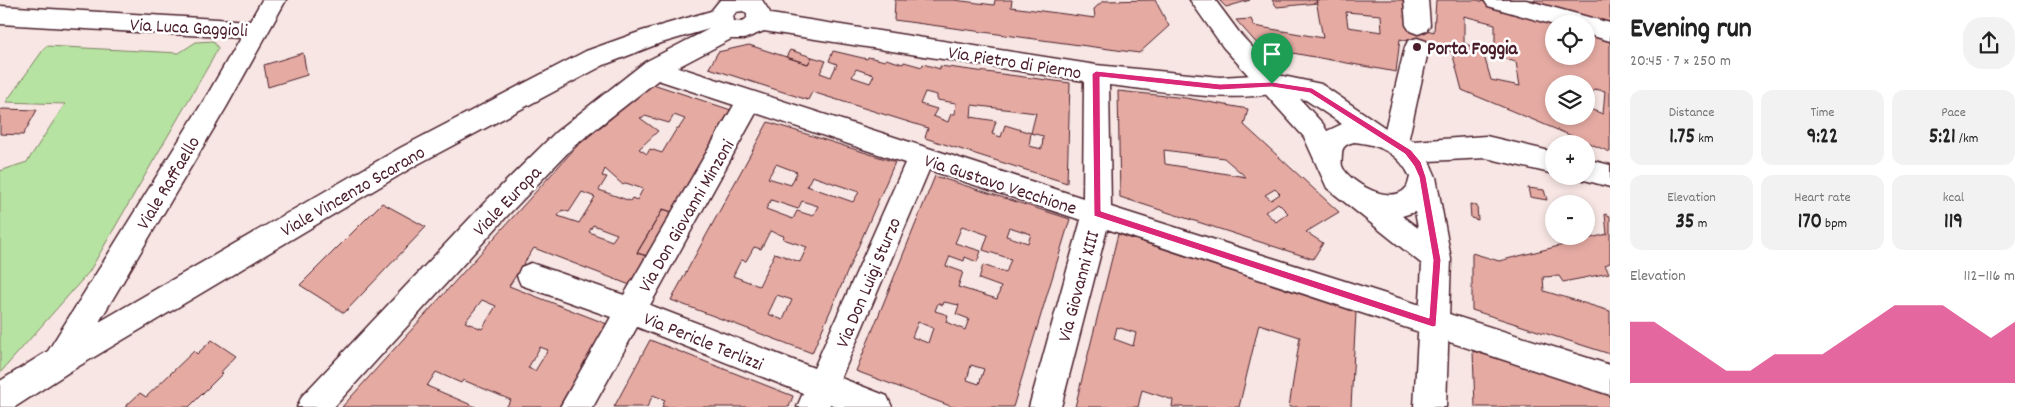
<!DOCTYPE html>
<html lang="en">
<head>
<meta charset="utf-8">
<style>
	:root { --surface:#fff; --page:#f2f2f2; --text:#222; --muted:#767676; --accent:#db2777 }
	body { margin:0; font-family:Dekko,sans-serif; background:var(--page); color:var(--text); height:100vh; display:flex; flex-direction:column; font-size:19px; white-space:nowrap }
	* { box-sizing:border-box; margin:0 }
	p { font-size:16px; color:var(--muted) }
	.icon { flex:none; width:28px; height:28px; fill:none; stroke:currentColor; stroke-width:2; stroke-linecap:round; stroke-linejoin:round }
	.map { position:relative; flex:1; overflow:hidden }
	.details { display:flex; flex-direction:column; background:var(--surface); width:425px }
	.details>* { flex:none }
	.buttons { position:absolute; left:1545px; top:15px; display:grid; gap:10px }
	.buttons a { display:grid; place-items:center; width:50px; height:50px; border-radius:50%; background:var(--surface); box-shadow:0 2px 8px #0003; font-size:25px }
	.pin { position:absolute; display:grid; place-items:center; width:42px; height:42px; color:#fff; margin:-51px -21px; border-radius:50% 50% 50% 0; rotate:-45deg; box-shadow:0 0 5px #0007 }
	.pin .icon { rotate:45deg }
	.round { display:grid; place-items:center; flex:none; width:52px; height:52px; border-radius:20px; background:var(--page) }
	.summary { display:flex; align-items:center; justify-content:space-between; height:85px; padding:0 20px }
	h1 { font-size:28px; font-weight:700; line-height:38px }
	.stats { display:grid; grid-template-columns:repeat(3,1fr); gap:8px; height:85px; padding:5px 20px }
	.stats div { display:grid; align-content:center; border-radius:12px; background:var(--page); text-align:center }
	.stats b { font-size:21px; font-weight:700 }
	.stats small { font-size:14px; font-weight:400 }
	.stats p { font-size:14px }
	.chart { height:140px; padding:10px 20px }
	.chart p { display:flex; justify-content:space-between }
	.chart svg { width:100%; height:90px; margin-top:5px; fill:var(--accent); opacity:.7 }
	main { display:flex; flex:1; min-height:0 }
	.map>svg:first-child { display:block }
</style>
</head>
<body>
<main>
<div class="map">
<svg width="1610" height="407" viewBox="0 0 1610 407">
	<rect width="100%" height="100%" fill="#f7e6e3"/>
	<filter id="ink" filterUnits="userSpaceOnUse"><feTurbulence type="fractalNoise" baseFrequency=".02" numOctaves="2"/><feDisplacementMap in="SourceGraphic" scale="10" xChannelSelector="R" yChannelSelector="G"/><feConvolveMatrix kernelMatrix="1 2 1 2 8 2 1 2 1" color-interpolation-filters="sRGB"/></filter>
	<g filter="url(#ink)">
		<path fill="#b6e3a1" stroke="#808166" d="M213,41L218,48L213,58L89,272L0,373V171L27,162L65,104L6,102L46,46L179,53L196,42Z"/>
		<path fill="#e5aba3" stroke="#4a1f2b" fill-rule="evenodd" d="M895,0H954L994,5L995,0H1012L1011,7L1095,18L1094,9L1103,1L1155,0L1169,26L1139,53L894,20Z
			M1219,0H1250L1226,7Z
			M1272,0H1316L1317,3L1277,7Z
			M1316,0H1405L1407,25L1434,32L1436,0H1477L1568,24H1554V56H1586V29L1610,36V152L1462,90L1452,52L1400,39L1396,72L1260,47L1236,20L1251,19L1254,26L1323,38ZM1346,12L1381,15L1382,32L1348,27ZM1464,16L1495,24V56L1516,62L1520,86L1491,80L1483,52L1464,43ZM1554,84H1586V116H1554ZM1594,89L1605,91L1603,114L1587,108Z
			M1512,0H1610V25Z
			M749,45L808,64L812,57L826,61L820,73L831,77L837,64L829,61L833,51L867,59L868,57L885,61L886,59L903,64L904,62L922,67L923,64L940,69V66L1070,83L1067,183L925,138L928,128L812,92L808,100L709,68L718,52ZM856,69L874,75L870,83L852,77ZM925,92L937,95V100L956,103L955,114H951L948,122L933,116L937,109L920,104ZM972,105L1036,113L1031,133L1005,125L1001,137L992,134L996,121L971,117ZM1031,133L1043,136L1042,149L1029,146Z
			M790,50L812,57L808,64L786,57Z
			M303,53L307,75L268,87L264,65Z
			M653,84L731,110L672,212L663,209L637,253L647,256L630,285L534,248L509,286L607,324L559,407H506L511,400L463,380L461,383L436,372L427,386L476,407H342L576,147ZM674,115L685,119L679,128H677L662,153L650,149L647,154L639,149L658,131L640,118L645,116L669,123ZM605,169L623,185L626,183L643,189L637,200L632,198L630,201L599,190L607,177L602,176ZM582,192L595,197L579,223L558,216L562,210L569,212ZM593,225L617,234L612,241L589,232ZM482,300L496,306L482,329L465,322ZM540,347L548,350L535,371L528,368Z
			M1118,91L1186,98L1248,109L1244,125L1339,212L1306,232L1323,243L1313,259L1120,197ZM1164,150L1224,158L1246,177L1165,164ZM1275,189L1280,194L1271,200L1265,195ZM1278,203L1288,213L1276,222L1265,212Z
			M2,109L37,110L23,135L0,134V111Z
			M768,122L895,162L812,353L671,300ZM776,164L797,172L791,185L768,178ZM812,176L859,192L853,202L807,186ZM771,200L798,209L802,201L818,206L813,216L797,211L793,219L766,209ZM770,231L784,236L783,239L807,247L800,262L775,253L759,286L733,276L741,260L746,261L754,247L761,249ZM777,295L792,300L783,320L768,314Z
			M935,176L1070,219L1013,407H953L856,371ZM962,226L988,235L983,250L1011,259L1006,273L983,265L979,279L1001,287L997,299L958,287L963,272L946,266L950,256L964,261L965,257L977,262L981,251L955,243ZM1009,227L1031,234L1028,243L1006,236ZM944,302L959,305L956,314L969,319L965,330L946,322L948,315L935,311L938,303L943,305ZM918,322L933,328L928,343L912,337ZM971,365L984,369L979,384L967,380Z
			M1528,188L1544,190L1547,200L1530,197Z
			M382,203L426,227L344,313L300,285Z
			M1470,204L1477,206L1478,220L1471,218Z
			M663,209L672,212L647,256L637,253Z
			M1605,214L1610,216V263L1605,265L1609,273L1563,282L1559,276L1543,277L1544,291L1610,311V354L1472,310V253L1499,261L1607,234Z
			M1118,234L1356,312L1351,407H1289L1300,337L1259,324L1239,407H1172L1173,400L1142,390L1138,407H1075ZM1117,327L1136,333L1133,346L1114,339Z
			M212,340L236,356L221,372L223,373L189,407H125L140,393L146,397L194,351L197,354Z
			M650,340L793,396L789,407H662L665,400L653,395L647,407H614Z
			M1473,351L1610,394V407H1475Z"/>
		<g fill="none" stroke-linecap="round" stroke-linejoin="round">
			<g stroke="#4a1f2b" stroke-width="3">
				<path id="minor" d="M262,0H286L227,106L99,322L400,148L586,51L642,31L711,11L720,0H762L771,14L1096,65L1220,77L1272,74L1281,77L1285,84L1281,91C1236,105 1157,90 1109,85L1111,207L1610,365V395L1107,229L1061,407H1029L1081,220L929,170L841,378L887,396L892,407H838L830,404L829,407H797L803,393L637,327L593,407H560L611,317L521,285L517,276L521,267L531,263L624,295L734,105L658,80L574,146L508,215L334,407H297L302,396L488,199L556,132L645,62L709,29L658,44L604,65L418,164L69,372L15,407H0V381L48,351L209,92L240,38L0,24V6L250,21ZM743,11L747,14V18L742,22L734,21L733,16L736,12ZM764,31L1084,81L1083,198L678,67L731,39H744ZM756,113L905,163L814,368L650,305Z
					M1404,0H1428L1430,25L1426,31L1418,34L1410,31L1406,25Z
					M1484,0H1526L1610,23V41L1586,34V24L1554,25L1488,6Z
					M1417,38L1426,41L1429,47L1408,142L1404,149L1395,153L1386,149L1382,142L1405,47L1408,41Z"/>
			</g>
			<g stroke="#4a1f2b" stroke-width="3">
				<path id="major" d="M1190,0H1215L1241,35L1278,75L1321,84L1387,129L1413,141L1486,136L1554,152V174L1486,158L1429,161L1436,177L1451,259L1446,407H1414L1422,264L1327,188L1304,137L1223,47ZM1300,99L1306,100L1342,124L1327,131L1323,124ZM1354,142C1378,144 1400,154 1410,177C1409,180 1408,186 1406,188C1392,206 1349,183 1342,166C1341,162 1342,158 1342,154C1342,146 1347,144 1354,142ZM1415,212L1418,228L1402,216Z
					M1586,159L1610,165V187L1577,178L1576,176H1586Z"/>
			</g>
			<use href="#minor" fill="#fff" fill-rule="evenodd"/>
			<use href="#major" fill="#fff" fill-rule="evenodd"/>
		</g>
	</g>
	<path fill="#db2777" stroke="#fff" fill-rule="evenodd" d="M1096,71L1220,84L1272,82L1312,88L1411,150L1421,162L1426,177L1441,260L1436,326L1433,327L1094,216L1092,74ZM1100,77L1220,90L1272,87L1310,93L1405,154L1414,166L1419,177L1433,260L1429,318L1101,211Z"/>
	<circle fill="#4a1f2b" stroke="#fff" stroke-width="2" cx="1417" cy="47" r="5"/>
	<g text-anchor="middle" stroke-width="5" stroke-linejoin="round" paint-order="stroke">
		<g font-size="19" fill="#4a1f2b" stroke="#fff">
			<text transform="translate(189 26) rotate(3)" y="7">Via Luca Gaggioli</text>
			<text transform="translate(1015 61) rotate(9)" y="7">Via Pietro di Pierno</text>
			<text transform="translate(167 182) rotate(-59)" y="7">Viale Raffaello</text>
			<text transform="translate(1001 183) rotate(18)" y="7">Via Gustavo Vecchione</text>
			<text transform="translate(352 190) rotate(-30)" y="7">Viale Vincenzo Scarano</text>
			<text transform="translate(506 200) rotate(-46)" y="7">Viale Europa</text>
			<text transform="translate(685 215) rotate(-60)" y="7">Via Don Giovanni Minzoni</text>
			<text transform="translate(867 282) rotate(-67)" y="7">Via Don Luigi Sturzo</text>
			<text transform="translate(1077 286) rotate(-75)" y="7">Via Giovanni XIII</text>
			<text transform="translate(704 340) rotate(22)" y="7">Via Pericle Terlizzi</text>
		</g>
		<g font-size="19" font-weight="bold" fill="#4a1f2b" stroke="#fff" text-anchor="start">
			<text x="1427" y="54">Porta Foggia</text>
		</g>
	</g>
</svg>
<div class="buttons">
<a><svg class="icon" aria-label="locate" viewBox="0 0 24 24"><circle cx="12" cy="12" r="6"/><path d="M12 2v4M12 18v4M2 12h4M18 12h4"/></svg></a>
<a><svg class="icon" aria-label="layers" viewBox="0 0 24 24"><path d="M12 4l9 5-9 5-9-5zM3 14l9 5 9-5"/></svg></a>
<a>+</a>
<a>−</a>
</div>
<div class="pin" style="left:1272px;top:84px;background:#1e9e55"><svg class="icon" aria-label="arrive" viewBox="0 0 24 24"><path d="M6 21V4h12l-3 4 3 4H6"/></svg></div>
</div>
<section class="details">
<div class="summary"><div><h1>Evening run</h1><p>20:45 · 7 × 250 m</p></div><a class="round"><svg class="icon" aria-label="share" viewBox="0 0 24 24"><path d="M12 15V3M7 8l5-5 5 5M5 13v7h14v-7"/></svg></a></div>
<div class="stats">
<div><p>Distance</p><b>1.75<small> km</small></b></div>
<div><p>Time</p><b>9:22</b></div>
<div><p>Pace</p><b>5:21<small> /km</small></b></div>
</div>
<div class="stats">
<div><p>Elevation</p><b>35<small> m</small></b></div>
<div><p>Heart rate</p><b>170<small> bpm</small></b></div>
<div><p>kcal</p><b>119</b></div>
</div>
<div class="chart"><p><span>Elevation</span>112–116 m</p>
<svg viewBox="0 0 160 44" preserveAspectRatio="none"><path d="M0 44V14L10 14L20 22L30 30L40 38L50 38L60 30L70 30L80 30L90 22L100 14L110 6L120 6L130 6L140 14L150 22L160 14V44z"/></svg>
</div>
</section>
</main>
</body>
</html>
